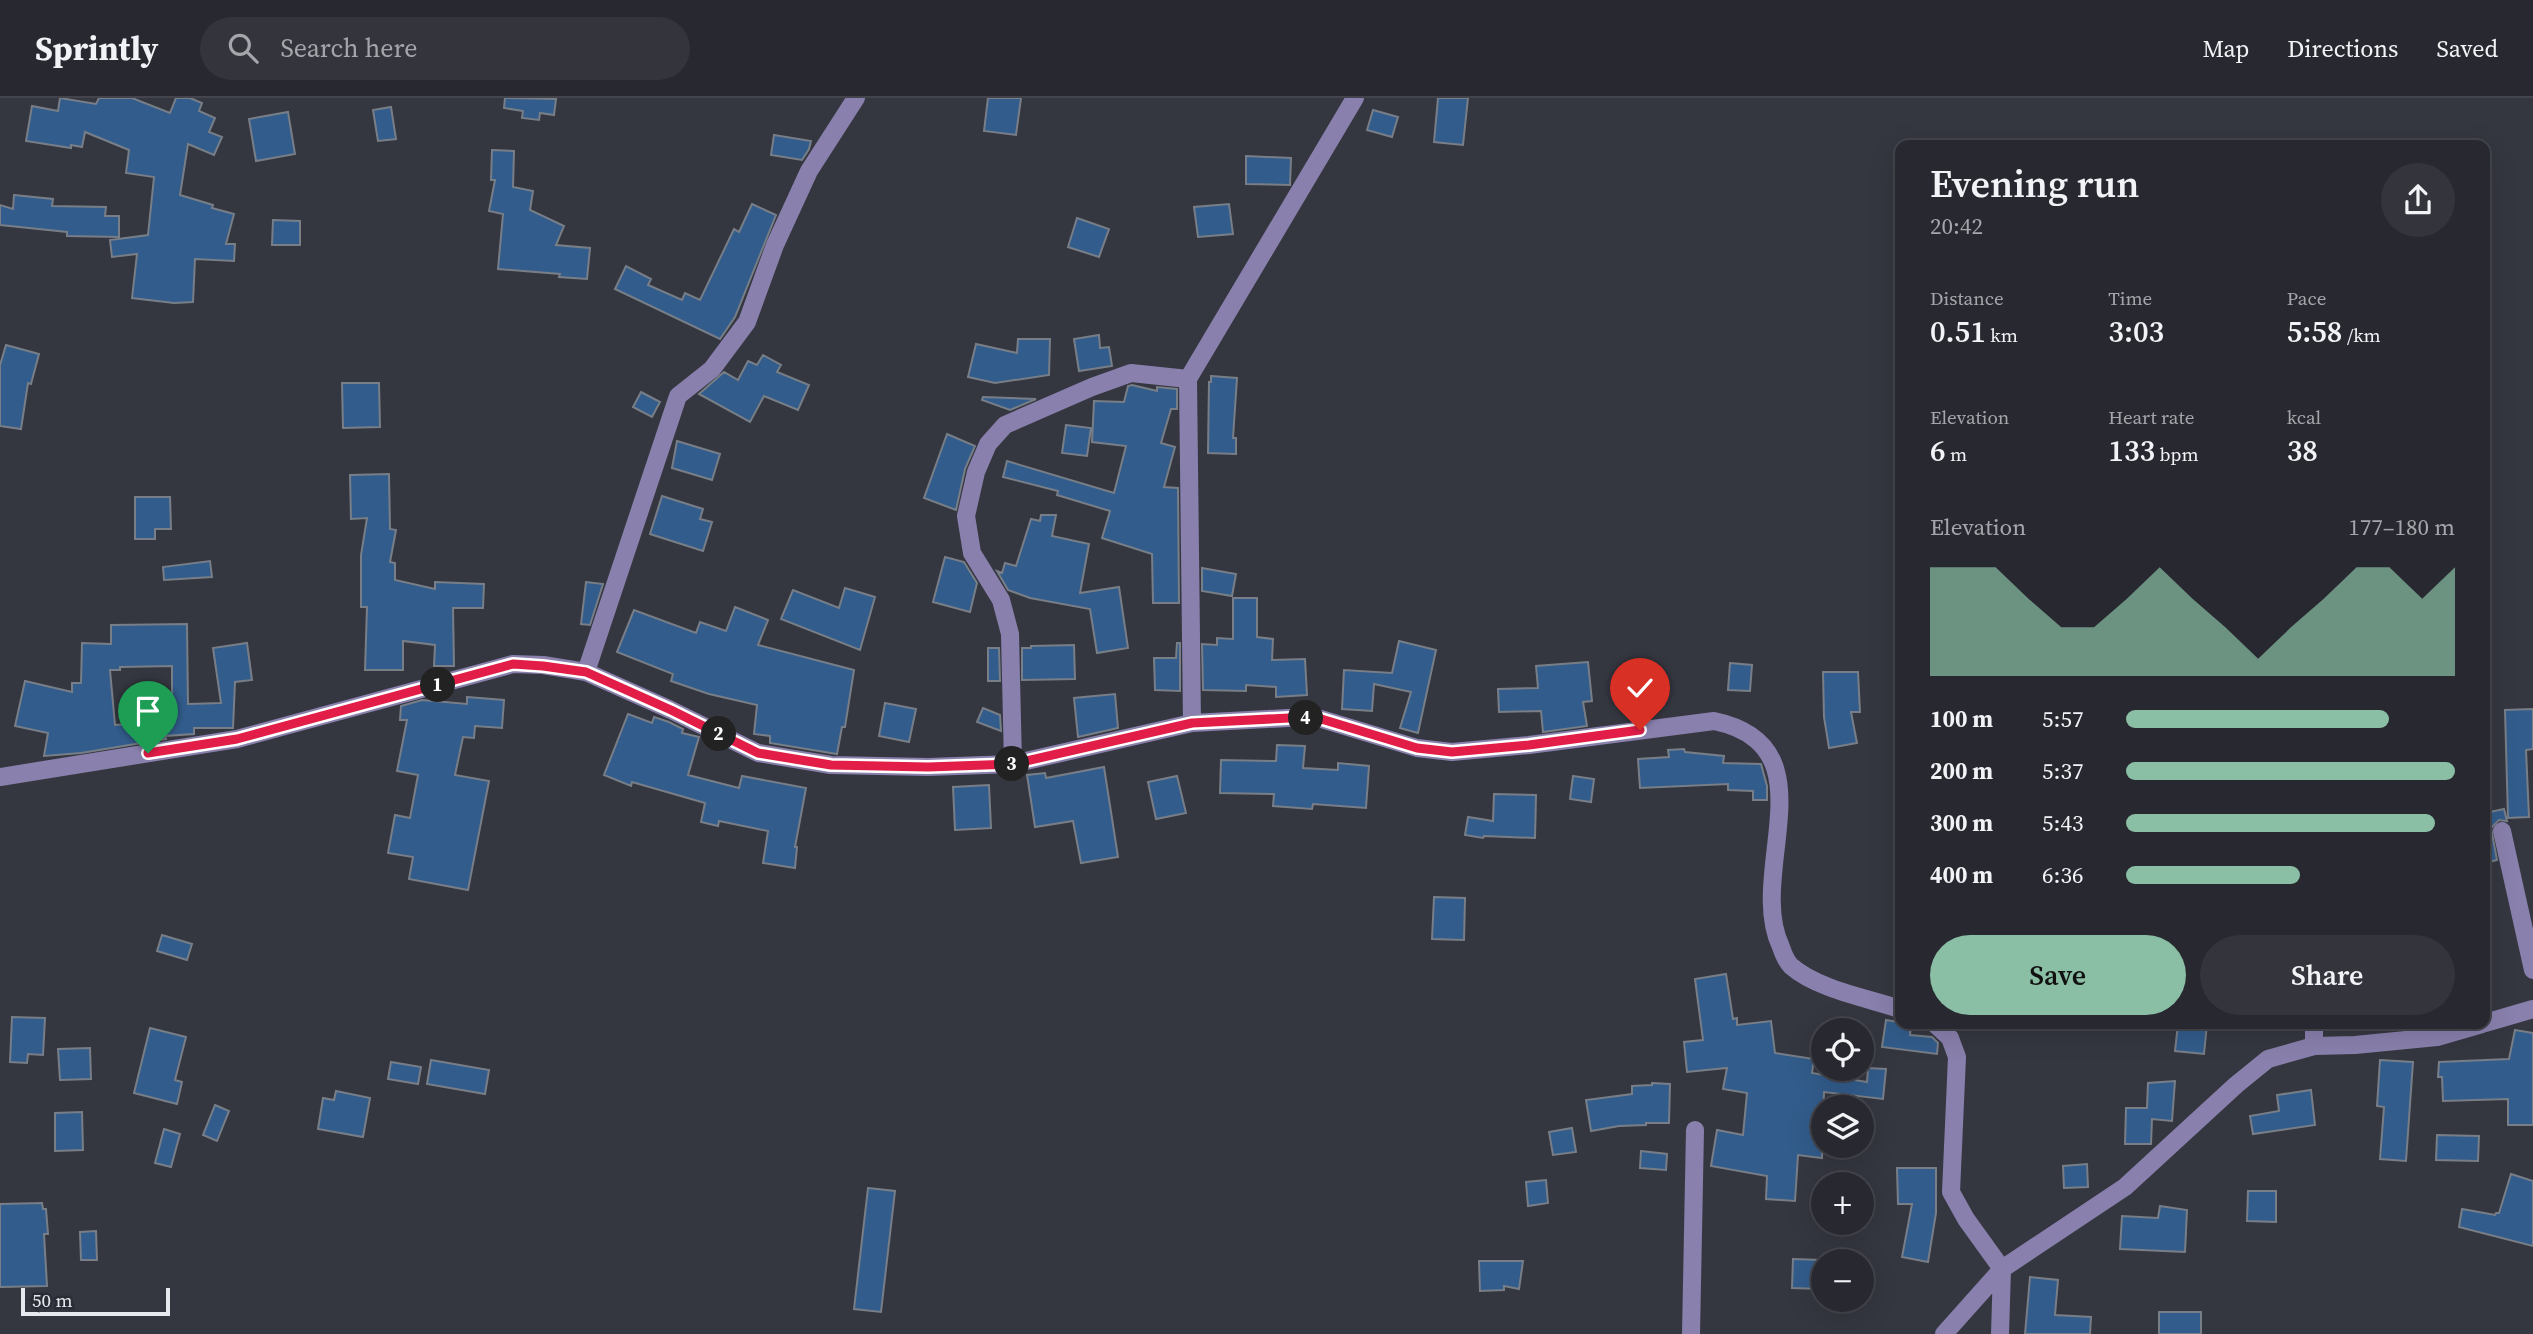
<!DOCTYPE html>
<html lang="en">
<head>
<meta charset="utf-8">
<style>
	:root { --surface:#282930; --page:#34353c; --text:#f1f3f6; --muted:#a5a6ab; --line:#44454c; --accent:#8abfa5 }
	body { margin:0; font-family:"Source Serif 4",serif; background:var(--page); color:var(--text); height:100vh; display:flex; flex-direction:column; font-size:26px; white-space:nowrap }
	* { box-sizing:border-box; margin:0 }
	p { font-size:23px; color:var(--muted) }
	.icon { flex:none; width:38px; height:38px; fill:none; stroke:currentColor; stroke-width:2; stroke-linecap:round; stroke-linejoin:round }
	.map { position:relative; flex:1; overflow:hidden }
	.drawer { position:absolute; left:1895px; top:42px; width:595px; height:889px; display:flex; flex-direction:column; background:var(--surface); border-radius:14px; box-shadow:0 7px 28px #0002,0 0 0 2px var(--line) }
	.drawer>* { flex:none }
	.controls { position:absolute; left:1811px; top:920px; display:grid; gap:14px }
	.controls a { display:grid; place-items:center; width:63px; height:63px; border-radius:50%; background:var(--surface); box-shadow:0 7px 28px #0002,0 0 0 2px var(--line); font-size:35px }
	.scale { position:absolute; left:21px; bottom:18px; width:149px; box-sizing:border-box; padding-left:7px; border:4px solid #e8e9ef; border-top:0; font-size:19px; line-height:24px; white-space:nowrap; color:#e8e9ef; -webkit-text-stroke:5px #2b2d36; paint-order:stroke }
	.pin { position:absolute; display:grid; place-items:center; width:60px; height:60px; color:#fff; margin:-72px -30px; border-radius:50% 50% 50% 0; rotate:-45deg; box-shadow:0 0 7px #0007 }
	.pin .icon { rotate:45deg }
	.km { position:absolute; width:35px; height:35px; margin:-18px; border-radius:50%; background:#222; color:#fff; font-size:19px; line-height:35px; text-align:center }
	.round { display:grid; place-items:center; flex:none; width:74px; height:74px; border-radius:37px; background:var(--page) }
	.summary { display:flex; align-items:center; justify-content:space-between; height:119px; padding:0 35px }
	h1 { font-size:38px; font-weight:600; line-height:52px }
	.figures { display:grid; grid-template-columns:repeat(3,1fr); gap:10px; height:119px; padding:7px 35px }
	.figures div { display:grid; align-content:center }
	.figures b { font-size:30px; font-weight:600 }
	.figures small { font-size:19px; font-weight:400 }
	.figures p { font-size:19px }
	.chart { height:196px; padding:14px 35px }
	.chart p { display:flex; justify-content:space-between }
	.chart svg { width:100%; height:126px; margin-top:7px; fill:var(--accent); opacity:.7 }
	.cta { display:flex; gap:14px; margin-top:auto; padding:14px 35px }
	.cta a { flex:1; height:80px; border-radius:42px; background:var(--accent); color:#111; font-size:28px; font-weight:600; line-height:80px; text-align:center }
	.cta a+a { background:var(--page); color:var(--text) }
	ul { padding:0 35px; list-style:none; font-size:23px }
	li { display:grid; grid-template-columns:112px 84px 1fr; align-items:center; height:52px }
	li i { height:18px; border-radius:9px; background:var(--accent) }
	header { display:flex; align-items:center; gap:42px; box-sizing:border-box; height:98px; padding:0 35px; background:var(--surface); border-bottom:2px solid var(--line) }
	header strong { font-size:33px }
	nav { display:flex; gap:38px; margin-inline-start:auto; font-size:24px }
	.search { width:490px; height:63px; background:var(--page); display:flex; align-items:center; gap:18px; box-sizing:border-box; padding:0 24px; border-radius:38px; color:var(--muted); font-size:26px }
	.map>svg:first-child { display:block }
</style>
</head>
<body>
<header>
<strong>Sprintly</strong>
<div class="search"><svg class="icon" aria-label="search" viewBox="0 0 24 24"><circle cx="10" cy="10" r="6"/><path d="M15 15l6 6"/></svg>Search here</div>
<nav><a>Map</a><a>Directions</a><a>Saved</a></nav>
</header>
<div class="map">
<svg width="2533" height="1236" viewBox="0 0 2533 1236">
	<rect width="100%" height="100%" fill="#353740"/>
	<path fill="#325c8b" stroke="#777e87" stroke-width="2" fill-rule="evenodd" d="M60,0L96,6L99,0H132L170,15L176,0H190L202,5L199,13L215,20L209,34L222,39L214,57L188,46L180,97L213,107L212,110L234,116L226,146H235L234,163L195,161L193,204L174,205L132,200L137,156L112,159L110,142L148,137L154,79L126,75L129,52L85,34L82,49L71,47V50L26,43L32,8L58,13Z
		M505,0L556,1L554,17L540,15L539,22L522,20L523,13L504,10Z
		M988,0H1021L1016,37L984,33Z
		M1438,0H1468L1463,47L1434,44Z
		M391,9L396,41L378,43L373,12Z
		M1373,12L1398,19L1392,39L1367,32Z
		M288,14L295,56L256,63L249,21Z
		M774,37L811,43L809,51L802,62L771,57Z
		M492,52L514,53L513,89L533,93L530,112L564,128L556,147L590,150L587,181L559,179L560,176L498,171L503,116L489,113L495,82H491Z
		M1246,58L1291,60L1290,87L1246,86Z
		M14,97L53,101L52,108L106,109L105,118H119V139L67,138V134L0,127V107L13,111Z
		M752,106L776,117L735,219L720,241L615,191L626,168L651,181L648,187L682,202L685,195L700,202L734,131L739,134Z
		M1229,106L1233,136L1198,139L1194,109Z
		M1077,120L1109,131L1099,159L1068,149Z
		M273,122L300,123V147H272Z
		M1099,237L1100,250L1109,249L1112,268L1079,273L1074,241Z
		M1018,241H1050L1049,277L995,285L968,279L976,246L1017,255Z
		M6,247L39,256L31,286L28,285L21,331L0,328V267Z
		M763,257L781,267L777,274L809,287L798,312L764,298L750,324L699,296L724,274L738,282L748,263L757,267Z
		M1211,278L1237,280L1233,340H1236V356L1208,355L1209,284H1211Z
		M342,285H379L380,329L343,330Z
		M1132,287L1157,293V289L1177,291V311H1171L1161,345L1175,349L1164,389L1178,390L1179,505H1153L1152,456L1102,440L1110,413L1057,397L1058,393L1003,379L1007,363L1114,395L1126,348L1092,344L1094,303L1124,304L1128,288Z
		M641,294L660,304L652,319L633,309Z
		M983,299L1036,301L1010,312L982,302Z
		M1066,327L1091,330L1087,358L1062,355Z
		M947,336L975,348L965,371L956,412L924,400Z
		M677,343L720,356L712,382L672,370Z
		M389,376L390,431L396,432L390,464L395,465V482L435,491V484L484,486L483,510H453L454,568H434L435,547L403,543V572H365L367,509H361V457L367,420L351,421L350,377Z
		M662,398L703,411L700,421L712,424L703,453L650,436Z
		M135,399H170L171,431H155V441H135Z
		M1041,417H1056L1052,438L1089,446L1080,495L1119,489L1128,550L1097,555L1090,511L1030,500L1008,492L997,473L1002,475L1005,465L1016,468L1031,421L1040,423Z
		M945,459L964,464L977,485L970,514L933,504Z
		M210,463L212,479L164,482L163,469Z
		M1202,470L1236,476L1232,498L1202,493Z
		M586,484L603,486L590,527L581,526Z
		M845,490L875,499L860,552L781,521L793,492L839,510Z
		M1233,500H1257V539L1273,541L1272,562L1305,561L1307,597L1276,599V589L1246,587V593L1203,592L1202,546L1217,547V540L1233,541Z
		M735,509L768,522L758,547L854,572L845,629H842L837,656L770,645V638L754,636L757,607L709,596L671,583L673,576L617,554L634,512L696,535L700,524L726,533Z
		M187,526L188,606L221,605L213,550L247,545L252,582L235,584L233,630H194V636L165,638L166,641L81,655L44,658L48,635L15,628L25,583L72,594V585H81L82,545L111,546V527ZM172,568V623L115,627L110,572H120V569Z
		M1399,543L1436,552L1418,635L1400,630L1411,594L1374,586L1372,613L1342,611L1344,572L1392,575Z
		M1177,545H1180V593L1155,592L1154,560H1176Z
		M1074,547L1075,581L1022,582V550H1031V548Z
		M988,550H999L1000,583H988Z
		M1588,564L1592,603L1583,604L1587,628L1543,634L1541,613L1499,614L1498,591L1538,590L1536,568Z
		M1730,565L1752,567L1750,593L1728,592Z
		M1823,574H1858L1860,614H1851L1857,645L1829,650L1824,619Z
		M1115,596L1118,630L1078,639L1074,600Z
		M467,599L504,602L502,630L475,628L474,640L463,639L455,677L489,683L468,792L409,781L413,759L388,755L395,717L410,720L418,677L397,673L407,622H400L401,608L422,602L467,606Z
		M885,605L916,611L909,644L879,638Z
		M983,610L1000,617L1001,633L977,624Z
		M2533,611V651L2526,652L2529,719L2508,720L2505,612Z
		M628,616L652,625L654,619L669,624L683,631L682,635L699,639L688,677L739,690L742,678L806,690L795,749H797L795,770L763,765L768,733L719,723L718,728L701,724L705,705L632,684L631,688L604,677Z
		M1277,647L1305,648L1303,670L1338,672V665L1369,668L1366,710L1313,706L1312,711L1273,708L1274,696L1220,695L1221,662L1276,663Z
		M1684,651L1685,654L1724,658L1723,665L1761,666L1767,688V702H1753V693L1728,692V686L1640,690L1638,661L1669,659L1668,652Z
		M1104,669L1118,759L1081,765L1073,723L1035,729L1027,677L1045,675L1046,680Z
		M1177,678L1186,715L1156,721L1148,684Z
		M1573,678L1594,681L1591,704L1570,701Z
		M989,687L991,730L955,732L953,689Z
		M1494,696L1536,697L1535,740L1484,738L1483,740L1465,737L1468,719L1493,723Z
		M2504,711L2507,723L2499,722L2491,730L2497,762L2485,765V715Z
		M1434,799L1465,800L1464,842L1432,841Z
		M162,837L192,846L187,862L157,853Z
		M1726,876L1733,921L1737,920V927L1771,923L1775,955L1814,961L1812,975L1867,984L1868,970L1886,971L1883,1001L1824,994L1822,1060L1798,1057L1795,1103L1766,1101L1767,1078L1711,1068L1717,1032L1743,1037L1747,995L1723,991L1727,970L1687,974L1684,944L1703,942L1695,881Z
		M12,919L45,920L43,957L28,956L27,965L10,964Z
		M1886,922L1911,926L1910,937L1932,939L1938,945L1937,956L1882,949Z
		M2178,926H2207L2204,956L2175,953Z
		M150,930L186,939L175,982L182,984L177,1006L134,995Z
		M2515,932L2533,935V1027H2508V1001L2443,1003L2442,979H2438L2439,964L2509,961Z
		M90,950L91,981L60,982L58,951Z
		M431,962L489,972L485,996L427,986Z
		M2380,962L2413,964L2406,1063L2380,1061L2384,1009L2377,1008Z
		M391,964L421,969L418,986L388,981Z
		M2175,983L2172,1023L2152,1021L2151,1046H2125L2126,1010H2147L2148,985Z
		M1652,985L1670,986L1669,1025H1646V1027L1619,1028L1591,1033L1586,1002L1632,996V988L1652,987Z
		M2311,992L2315,1027L2253,1036L2250,1018L2279,1013L2277,997Z
		M336,993L370,1000L363,1039L318,1031L323,1000L334,1002Z
		M215,1007L229,1013L217,1043L203,1037Z
		M82,1014L83,1052L55,1053V1015Z
		M1572,1030L1576,1054L1553,1057L1549,1034Z
		M164,1031L180,1036L171,1069L155,1065Z
		M2437,1037L2479,1038L2478,1063L2436,1062Z
		M1641,1053L1667,1056L1666,1072L1640,1070Z
		M2087,1066L2088,1089L2064,1090L2063,1068Z
		M1897,1070H1936V1115L1928,1164L1902,1159L1912,1106H1898Z
		M2511,1076L2533,1083V1148L2459,1129L2462,1111L2495,1117L2496,1115H2499Z
		M1546,1082L1548,1105L1528,1108L1526,1084Z
		M868,1090L895,1093L881,1214L854,1211Z
		M2248,1093H2276V1124L2247,1123Z
		M42,1105L43,1111H46L48,1136H44L47,1188L0,1189V1106Z
		M2160,1108L2187,1112L2185,1154L2120,1151L2122,1118L2158,1120Z
		M96,1133L97,1162H81L80,1134Z
		M1793,1161L1822,1162V1191L1792,1190Z
		M1479,1163H1523L1519,1191L1504,1188V1192L1480,1193Z
		M2030,1179L2058,1182L2055,1217L2091,1219L2090,1236H2025Z
		M2159,1214H2201V1236H2159Z"/>
	<g fill="none" stroke-linecap="round" stroke-linejoin="round">
		<path stroke="#8980ad" stroke-width="18" d="M586,574L678,298L712,271L747,224L775,147L809,73L856,0
			M1192,625L1188,281L1355,0
			M1013,666L1010,536L1001,502L972,455L966,418L976,374L988,346L1005,327L1092,289L1131,275L1188,281
			M0,679L237,641L513,566L543,567L586,574L671,612L758,655L831,667L928,669L1013,666L1192,625L1288,620H1318L1417,650L1452,654L1529,647L1714,623C1834,648 1745,775 1781,849C1783,855 1786,863 1791,868C1817,891 1867,900 1900,911
			M2502,733L2533,872
			M2485,925L2533,911
			M1935,926L1950,940L1957,959L1951,1094L1966,1121L2002,1171L2125,1089L2236,987L2268,961L2314,948L2355,947L2437,939L2482,926
			M2314,948V926
			M1691,1236L1695,1032
			M1944,1236L2002,1171
			M2000,1236L2002,1171"/>
	</g>
	<g fill="none" stroke-linecap="round" stroke-linejoin="round">
		<g stroke="#fff" stroke-width="14">
			<path id="route" d="M148,655L237,641L513,566L543,568L586,574L671,612L758,655L831,667L928,669L1013,666L1192,625L1289,620H1318L1417,650L1452,654L1529,647L1640,632"/>
		</g>
		<use href="#route" stroke="#e11d48" stroke-width="9"/>
	</g>
</svg>
<div class="controls">
<a><svg class="icon" aria-label="locate" viewBox="0 0 24 24"><circle cx="12" cy="12" r="6"/><path d="M12 2v4M12 18v4M2 12h4M18 12h4"/></svg></a>
<a><svg class="icon" aria-label="layers" viewBox="0 0 24 24"><path d="M12 4l9 5-9 5-9-5zM3 14l9 5 9-5"/></svg></a>
<a>+</a>
<a>−</a>
</div>
<div class="scale">50 m</div>
<div class="pin" style="left:148px;top:655px;background:#1e9e55"><svg class="icon" aria-label="arrive" viewBox="0 0 24 24"><path d="M6 21V4h12l-3 4 3 4H6"/></svg></div>
<div class="pin" style="left:1640px;top:632px;background:#d93025"><svg class="icon" aria-label="check" viewBox="0 0 24 24"><path d="M5 12l5 5 9-10"/></svg></div>
<b class="km" style="left:438px;top:587px">1</b>
<b class="km" style="left:719px;top:636px">2</b>
<b class="km" style="left:1012px;top:666px">3</b>
<b class="km" style="left:1306px;top:620px">4</b>
<section class="drawer">
<div class="summary"><div><h1>Evening run</h1><p>20:42</p></div><a class="round"><svg class="icon" aria-label="share" viewBox="0 0 24 24"><path d="M12 15V3M7 8l5-5 5 5M5 13v7h14v-7"/></svg></a></div>
<div class="figures">
<div><p>Distance</p><b>0.51<small> km</small></b></div>
<div><p>Time</p><b>3:03</b></div>
<div><p>Pace</p><b>5:58<small> /km</small></b></div>
</div>
<div class="figures">
<div><p>Elevation</p><b>6<small> m</small></b></div>
<div><p>Heart rate</p><b>133<small> bpm</small></b></div>
<div><p>kcal</p><b>38</b></div>
</div>
<div class="chart"><p><span>Elevation</span>177–180 m</p>
<svg viewBox="0 0 160 44" preserveAspectRatio="none"><path d="M0 44V6L10 6L20 6L30 17L40 27L50 27L60 17L70 6L80 17L90 27L100 38L110 27L120 17L130 6L140 6L150 17L160 6V44z"/></svg>
</div>
<ul>
<li><b>100 m</b>5:57<i style="width:80%"></i></li>
<li><b>200 m</b>5:37<i style="width:100%"></i></li>
<li><b>300 m</b>5:43<i style="width:94%"></i></li>
<li><b>400 m</b>6:36<i style="width:53%"></i></li>
</ul>
<div class="cta"><a>Save</a><a>Share</a></div>
</section>
</div>
</body>
</html>
